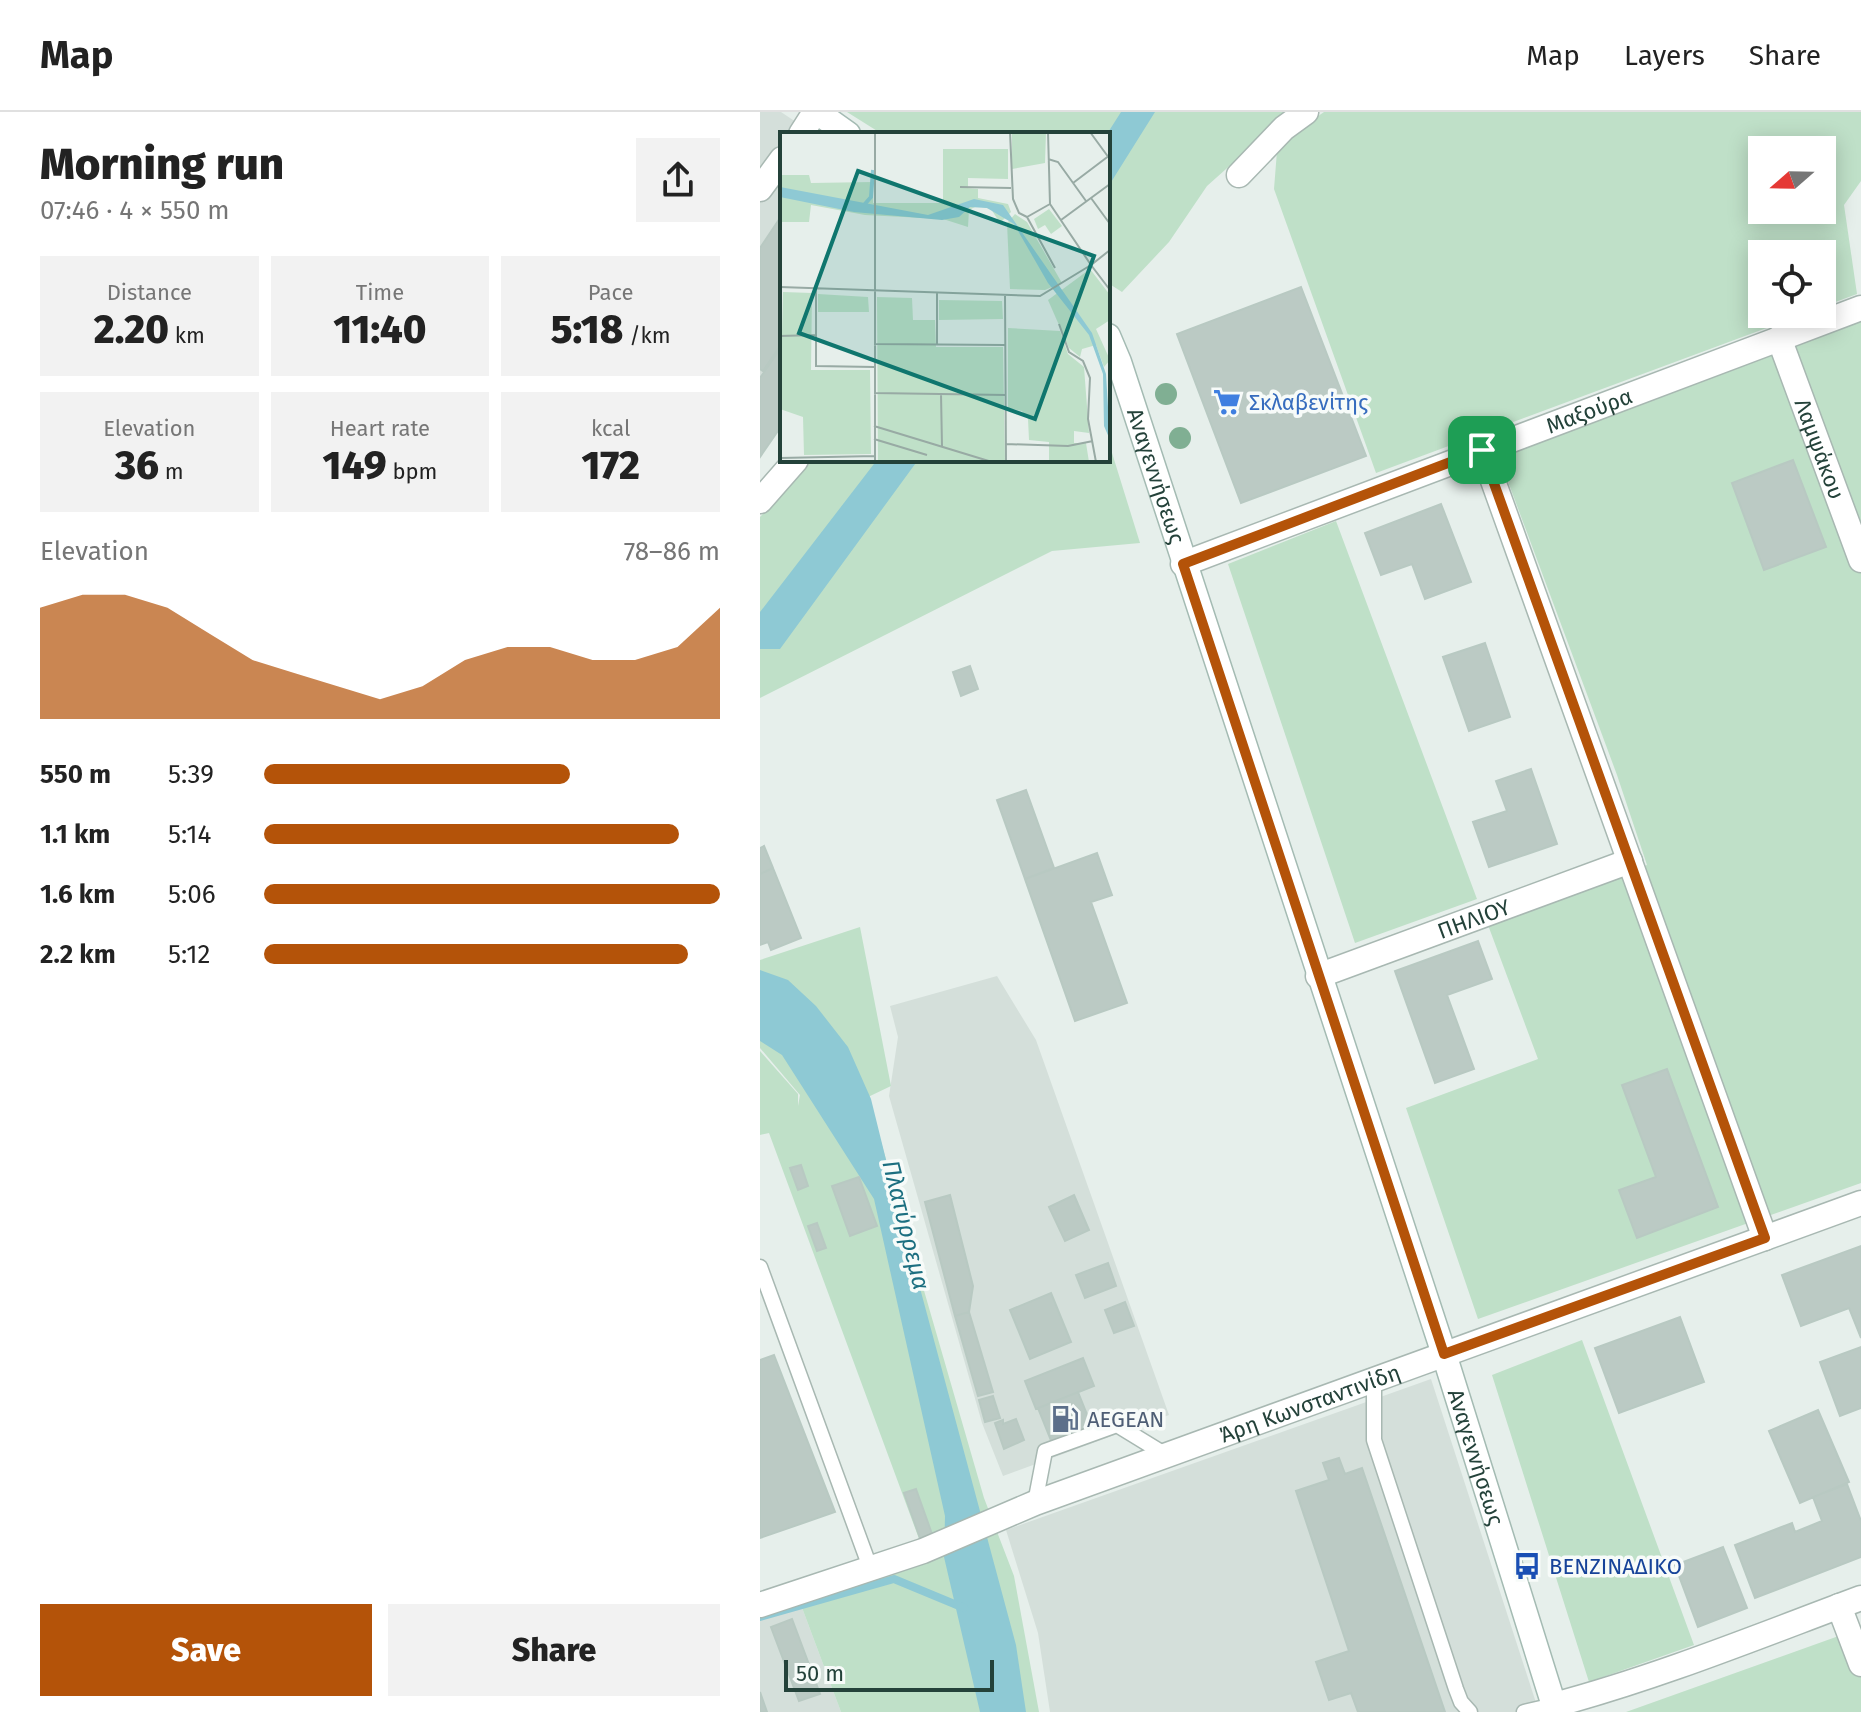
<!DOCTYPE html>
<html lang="en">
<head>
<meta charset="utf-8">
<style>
	:root { --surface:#fff; --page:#f2f2f2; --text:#222; --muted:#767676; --line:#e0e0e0; --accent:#b45309 }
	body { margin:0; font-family:"Fira Sans",sans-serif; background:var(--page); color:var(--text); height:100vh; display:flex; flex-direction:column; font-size:30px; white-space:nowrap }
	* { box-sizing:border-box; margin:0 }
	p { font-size:26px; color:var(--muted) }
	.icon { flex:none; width:44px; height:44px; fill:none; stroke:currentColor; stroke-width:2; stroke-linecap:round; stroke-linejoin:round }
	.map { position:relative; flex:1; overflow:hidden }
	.drawer { display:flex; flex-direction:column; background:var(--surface); width:760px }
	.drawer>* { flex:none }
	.needle { width:52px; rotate:250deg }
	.buttons { position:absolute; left:988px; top:24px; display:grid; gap:16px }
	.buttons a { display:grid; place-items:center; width:88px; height:88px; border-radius:0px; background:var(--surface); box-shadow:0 4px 20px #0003; font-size:40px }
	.scale { position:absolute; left:24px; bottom:20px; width:210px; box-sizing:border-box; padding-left:8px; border:4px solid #24423a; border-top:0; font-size:22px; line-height:28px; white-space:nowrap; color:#24423a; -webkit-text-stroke:6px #f7fbf9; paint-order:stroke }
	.pin { position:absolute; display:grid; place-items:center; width:68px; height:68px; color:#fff; margin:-34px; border-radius:16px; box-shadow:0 4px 12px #0006 }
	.round { display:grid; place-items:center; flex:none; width:84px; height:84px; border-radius:0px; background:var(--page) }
	.head { display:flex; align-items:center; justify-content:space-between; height:136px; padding:0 40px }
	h1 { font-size:44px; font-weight:800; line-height:60px }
	.stats { display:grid; grid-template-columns:repeat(3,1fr); gap:12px; height:136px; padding:8px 40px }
	.stats div { display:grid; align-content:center; border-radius:0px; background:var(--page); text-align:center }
	.stats b { font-size:40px; font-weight:800 }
	.stats small { font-size:22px; font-weight:400 }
	.stats p { font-size:22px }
	.chart { height:224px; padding:16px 40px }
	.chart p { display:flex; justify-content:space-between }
	.chart svg { width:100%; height:144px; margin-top:8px; fill:var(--accent); opacity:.7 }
	.action { display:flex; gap:16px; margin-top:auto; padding:16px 40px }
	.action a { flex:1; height:92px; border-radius:0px; background:var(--accent); color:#fff; font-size:32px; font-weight:800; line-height:92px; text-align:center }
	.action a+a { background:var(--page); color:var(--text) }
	ul { padding:0 40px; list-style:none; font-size:26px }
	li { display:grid; grid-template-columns:128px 96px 1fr; align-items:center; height:60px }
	li i { height:20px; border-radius:10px; background:var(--accent) }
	header { display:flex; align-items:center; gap:48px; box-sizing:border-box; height:112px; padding:0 40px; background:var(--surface); border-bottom:2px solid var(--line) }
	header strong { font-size:38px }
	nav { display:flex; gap:44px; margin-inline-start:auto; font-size:28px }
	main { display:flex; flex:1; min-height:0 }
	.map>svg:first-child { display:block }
</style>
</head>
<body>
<header>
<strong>Map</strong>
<nav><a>Map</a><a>Layers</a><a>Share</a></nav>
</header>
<main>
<section class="drawer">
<div class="head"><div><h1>Morning run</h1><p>07:46 · 4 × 550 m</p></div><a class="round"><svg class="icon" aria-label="share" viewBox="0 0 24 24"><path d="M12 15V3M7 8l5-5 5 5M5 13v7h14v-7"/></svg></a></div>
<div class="stats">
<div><p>Distance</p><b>2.20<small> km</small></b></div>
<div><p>Time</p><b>11:40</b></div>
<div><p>Pace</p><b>5:18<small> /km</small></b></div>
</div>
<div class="stats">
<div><p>Elevation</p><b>36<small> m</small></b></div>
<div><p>Heart rate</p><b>149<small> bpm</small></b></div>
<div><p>kcal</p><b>172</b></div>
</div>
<div class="chart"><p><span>Elevation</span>78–86 m</p>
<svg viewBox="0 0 160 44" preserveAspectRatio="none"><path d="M0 44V10L10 6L20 6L30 10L40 18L50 26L60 30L70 34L80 38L90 34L100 26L110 22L120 22L130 26L140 26L150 22L160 10V44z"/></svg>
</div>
<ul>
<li><b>550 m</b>5:39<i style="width:67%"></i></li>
<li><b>1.1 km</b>5:14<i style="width:91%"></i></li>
<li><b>1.6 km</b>5:06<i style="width:100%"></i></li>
<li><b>2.2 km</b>5:12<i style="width:93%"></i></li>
</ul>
<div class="action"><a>Save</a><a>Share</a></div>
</section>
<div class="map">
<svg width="1101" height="1600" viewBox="0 0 1101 1600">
	<rect width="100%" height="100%" fill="#e6efeb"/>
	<path fill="#d4dfda" d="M0,0H21L54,22H22V236L0,269Z
		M237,864L276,928L409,1303L243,1364L222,1311L129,984L138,925L130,894Z
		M671,1267L779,1600H290L278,1521L246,1418Z
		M38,1485L81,1600H0V1499Z"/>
	<path fill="#bfe0c8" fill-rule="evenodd" d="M87,0H530L447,74L409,130L362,180L348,171V22H122Z
		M564,0H1101V69L1084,93L1097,182L1062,195V142H1002V202H1044L616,361L514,77L517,39L538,18ZM1002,38H1062V98H1002Z
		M1101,208V1071L718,1207L646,996L778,947L728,813L887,753L857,663L740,348L759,337Z
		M348,328L380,431L292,439L0,586V405L53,348H348Z
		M576,409L717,787L595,831L468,452Z
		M100,815L131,974L108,985L224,1386L254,1464L279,1600H81L38,1485L165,1443L9,1021L0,1023V939L38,982V994L40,983L0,936V848Z
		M822,1228L934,1533L829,1570L732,1263Z
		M1101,1516V1600H866Z"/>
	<path fill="#8ec9d4" d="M361,0H395L348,75L347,22Z
		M117,348H158L20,537H0V500Z
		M0,858L28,868L56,894L88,935L111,987L132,1072L256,1533L266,1600H220L184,1445L185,1404L114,1087L22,943L0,929Z"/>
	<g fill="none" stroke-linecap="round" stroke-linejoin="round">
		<path stroke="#8ec9d4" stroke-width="8" d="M0,1505L134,1467L204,1496"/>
	</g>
	<path fill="#bbcac4" stroke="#b8c9c2" stroke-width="2" d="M22,103V231L3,259L0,257V136Z
		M541,175L606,344L481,391L417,222Z
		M22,234V313L0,345V266Z
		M1033,348L1066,435L1004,458L972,371Z
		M681,392L711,470L665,487L652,452L621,463L605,421Z
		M725,531L750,605L709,619L683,545Z
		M210,554L218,577L201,584L193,560Z
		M771,657L797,732L729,755L713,710L747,699L736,669Z
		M266,678L294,756L265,767L237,688Z
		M4,734L13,756L0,762V736Z
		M337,741L352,783L331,790L367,891L315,909L265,767Z
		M13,756L41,826L11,838L8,830L0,833V762Z
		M718,829L732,867L687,883L714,957L675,971L635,859Z
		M907,957L958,1095L877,1126L859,1078L896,1065L862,973Z
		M41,1053L48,1074L38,1078L30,1056Z
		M99,1065L117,1114L90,1124L72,1074Z
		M190,1083L213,1174L209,1200L195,1204L165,1090Z
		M314,1083L329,1118L305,1129L289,1095Z
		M57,1111L66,1136L57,1139L48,1114Z
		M1101,1134V1226L1089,1196L1041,1214L1022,1163Z
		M348,1151L356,1174L325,1186L316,1163Z
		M291,1181L311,1230L270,1247L250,1198Z
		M365,1190L374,1214L354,1221L345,1198Z
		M209,1200L233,1280L218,1284L195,1204Z
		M920,1205L944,1270L859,1301L835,1236Z
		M1101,1235V1296L1080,1304L1060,1250Z
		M14,1243L75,1400L0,1426V1248Z
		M323,1246L334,1274L276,1297L265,1269Z
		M318,1280L332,1315L292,1331L278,1296Z
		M233,1284L240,1306L225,1310L219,1288Z
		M1058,1298L1089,1370L1040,1391L1009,1319Z
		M256,1307L264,1328L244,1337L235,1311L243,1308V1312Z
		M579,1346L585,1362L602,1356L685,1600H598L591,1581L569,1588L556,1550L589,1539L536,1379L569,1368L563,1351Z
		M1087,1372L1101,1409V1445L995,1486L975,1433L1032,1411L1035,1420L1062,1409L1053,1385Z
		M156,1377L172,1422L160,1426L144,1381Z
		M963,1435L987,1496L938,1515L915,1453Z
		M32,1507L60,1582L39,1589L11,1515Z
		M0,1580L7,1600H0Z"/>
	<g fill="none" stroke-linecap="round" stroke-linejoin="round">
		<g stroke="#a8b8b2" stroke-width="17">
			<path id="service" d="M0,1155L111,1458
				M614,1268V1328L696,1577L701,1590L710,1600
				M275,1391L285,1339L357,1313L406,1343
				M764,1600L794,1593"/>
		</g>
		<g stroke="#a8b8b2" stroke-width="27">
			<g id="minor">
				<path d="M479,63L524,16L546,0"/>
				<path id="s1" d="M1019,226L1101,448"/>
				<path d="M722,338L1005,1126"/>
				<path d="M0,389L36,348"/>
				<path id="s2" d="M423,452L1101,196"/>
				<path id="s3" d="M558,864L870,749"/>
				<path id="s4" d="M0,1493L163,1439L275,1391L1101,1091"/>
				<path d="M1079,1494L1101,1552"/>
				<path d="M794,1593C899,1565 999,1524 1101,1486"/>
			</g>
		</g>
		<g stroke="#a8b8b2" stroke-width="27">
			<path id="tertiary" d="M41,22L55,0
				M0,77L22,47"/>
		</g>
		<g stroke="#a4bbb3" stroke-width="27">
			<g id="secondary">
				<path d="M57,0L88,22"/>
				<path id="s5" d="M348,224L359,250L684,1242L796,1600"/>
			</g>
		</g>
		<use href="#service" stroke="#fff" stroke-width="14"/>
		<use href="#minor" stroke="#fff" stroke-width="24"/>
		<use href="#tertiary" stroke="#fff" stroke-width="24"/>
		<use href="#secondary" stroke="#fff" stroke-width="24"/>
	</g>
	<g fill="#80af93">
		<circle cx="406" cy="282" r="11"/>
		<circle cx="420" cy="326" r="11"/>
	</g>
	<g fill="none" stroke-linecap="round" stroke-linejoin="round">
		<g stroke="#fff" stroke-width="16">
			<path id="route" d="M722,338L1005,1126L684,1242L423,452Z"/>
		</g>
		<use href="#route" stroke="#b45309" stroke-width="10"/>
	</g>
	<defs>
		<g id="supermarket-bare" transform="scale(2.16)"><path d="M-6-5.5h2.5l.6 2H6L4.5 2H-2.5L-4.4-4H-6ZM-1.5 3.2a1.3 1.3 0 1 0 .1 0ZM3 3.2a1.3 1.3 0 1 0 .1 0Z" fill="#3f7fe0" stroke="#f7fbf9" stroke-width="2.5" paint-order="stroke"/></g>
		<g id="fuel-bare" transform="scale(2.16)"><path d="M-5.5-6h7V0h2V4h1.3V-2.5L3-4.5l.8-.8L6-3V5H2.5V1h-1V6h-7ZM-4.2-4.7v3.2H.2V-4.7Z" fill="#5c6f8a" stroke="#f7fbf9" stroke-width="2.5" paint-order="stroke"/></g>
		<g id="bus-bare" transform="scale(2.16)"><path d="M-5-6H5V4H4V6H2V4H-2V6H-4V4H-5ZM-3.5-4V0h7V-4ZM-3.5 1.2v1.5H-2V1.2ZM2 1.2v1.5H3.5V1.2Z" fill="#1a4fb4" stroke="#f7fbf9" stroke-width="2.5" paint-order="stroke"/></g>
	</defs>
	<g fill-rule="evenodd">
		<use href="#supermarket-bare" x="467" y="290"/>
		<use href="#fuel-bare" x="305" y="1307"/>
		<use href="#bus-bare" x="767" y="1454"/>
	</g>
	<g text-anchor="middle" stroke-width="7" stroke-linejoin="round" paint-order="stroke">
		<g font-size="22" fill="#366cbe" stroke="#f7fbf9" text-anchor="start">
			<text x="489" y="298">Σκλαβενίτης</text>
		</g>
		<g font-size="22" fill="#24423a" stroke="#f7fbf9">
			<text dy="8" stroke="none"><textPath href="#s2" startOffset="434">Μαξούρα</textPath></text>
			<text dy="8" stroke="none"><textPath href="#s1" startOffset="118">Λαμψάκου</textPath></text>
			<text dy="8" stroke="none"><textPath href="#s5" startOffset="148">Αναγεννήσεως</textPath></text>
			<text dy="8" stroke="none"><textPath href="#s3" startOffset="166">ΠΗΛΙΟΥ</textPath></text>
			<text dy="8" stroke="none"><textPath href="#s4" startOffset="586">Άρη Κωνσταντινίδη</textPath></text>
			<text dy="8" stroke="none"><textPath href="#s5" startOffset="1180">Αναγεννήσεως</textPath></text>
		</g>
		<g font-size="22" fill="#4e5e75" stroke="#f7fbf9" text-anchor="start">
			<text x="327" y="1315">AEGEAN</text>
		</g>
		<g font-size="22" fill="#164399" stroke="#f7fbf9" text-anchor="start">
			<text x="789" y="1462">ΒΕΝΖΙΝΑΔΙΚΟ</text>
		</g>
		<g font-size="24" font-style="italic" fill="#1c6f80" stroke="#f7fbf9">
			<text transform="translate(146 1113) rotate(76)" y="8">Πλατύρρεμα</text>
		</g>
	</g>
	<g transform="translate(20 20)">
		<rect width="330" height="330" fill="#e6efeb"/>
		<path d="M232,0H266L265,31L232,37ZM163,17H228V47L188,46V56L198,57V66L228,72L231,80L220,91L211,77L197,74L189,78L188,95L163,87L85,83L31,73L29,90H2L0,43H29L31,51L93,50V71H163ZM269,77L282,94L271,102L265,93L258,97L254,87ZM235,82L247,90L282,151L265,158L230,157L227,91ZM310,137L330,163V188L316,197L330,228L324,235L316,213L302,217L300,225L289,216L268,168ZM3,160L32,161L31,238H90L91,322L24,323L23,285L0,277ZM38,162L88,165L89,180H38ZM97,165L132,166L133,188H155L156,215H223L225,330H98ZM159,168L222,169L223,187L159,188ZM228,196L280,199L288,222L304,235L309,301L294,299V311H306L309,330L269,329V310L249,308L248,287L242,279L228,276Z" fill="#bfe0c8"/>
		<path d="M0,55L148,83L194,67L223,73L312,201L326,242L330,308L324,294L323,242L309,203L268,151L234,92L207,76L190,75L179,85L162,88L74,80L0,65Z" fill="#8ec9d4"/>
		<path fill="none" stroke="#8ec9d4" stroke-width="4" d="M84,73L91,65L93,38"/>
		<path fill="none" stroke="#98aaa4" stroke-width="2" d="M230,0L233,67L239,81L247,85M268,0L270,72L311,133L330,118M310,0L329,26M268,27L278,30L306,69M293,51L330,23M180,55L231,56M311,66L330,92M247,85L275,136M247,85L270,72M281,88L330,52M0,155L260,164L311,133L330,158M36,156V234L94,235M157,160V212M225,163L226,330M279,192L289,220L303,229L310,246L308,287L316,330M0,204L36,203M94,212L225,213M94,261L226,263M161,262L162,314M94,294L212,330M94,307L147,323M226,312L288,314L313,309M0,326L95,324M95,330V0"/>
		<path fill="#0f766e" fill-opacity="0.15" stroke="#0f766e" stroke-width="4" d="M78,39L314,124L255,287L19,201Z"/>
		<rect width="330" height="330" fill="none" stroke="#24423a" stroke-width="4"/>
	</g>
</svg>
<div class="buttons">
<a><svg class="needle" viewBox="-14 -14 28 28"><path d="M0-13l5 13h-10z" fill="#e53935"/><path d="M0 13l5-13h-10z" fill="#767676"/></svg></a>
<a><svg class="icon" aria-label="locate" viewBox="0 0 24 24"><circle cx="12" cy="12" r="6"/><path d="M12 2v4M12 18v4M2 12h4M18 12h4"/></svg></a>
</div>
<div class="scale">50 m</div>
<div class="pin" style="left:722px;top:338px;background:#1e9e55"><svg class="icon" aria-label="arrive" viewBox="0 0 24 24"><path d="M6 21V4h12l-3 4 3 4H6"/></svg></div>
</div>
</main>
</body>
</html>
